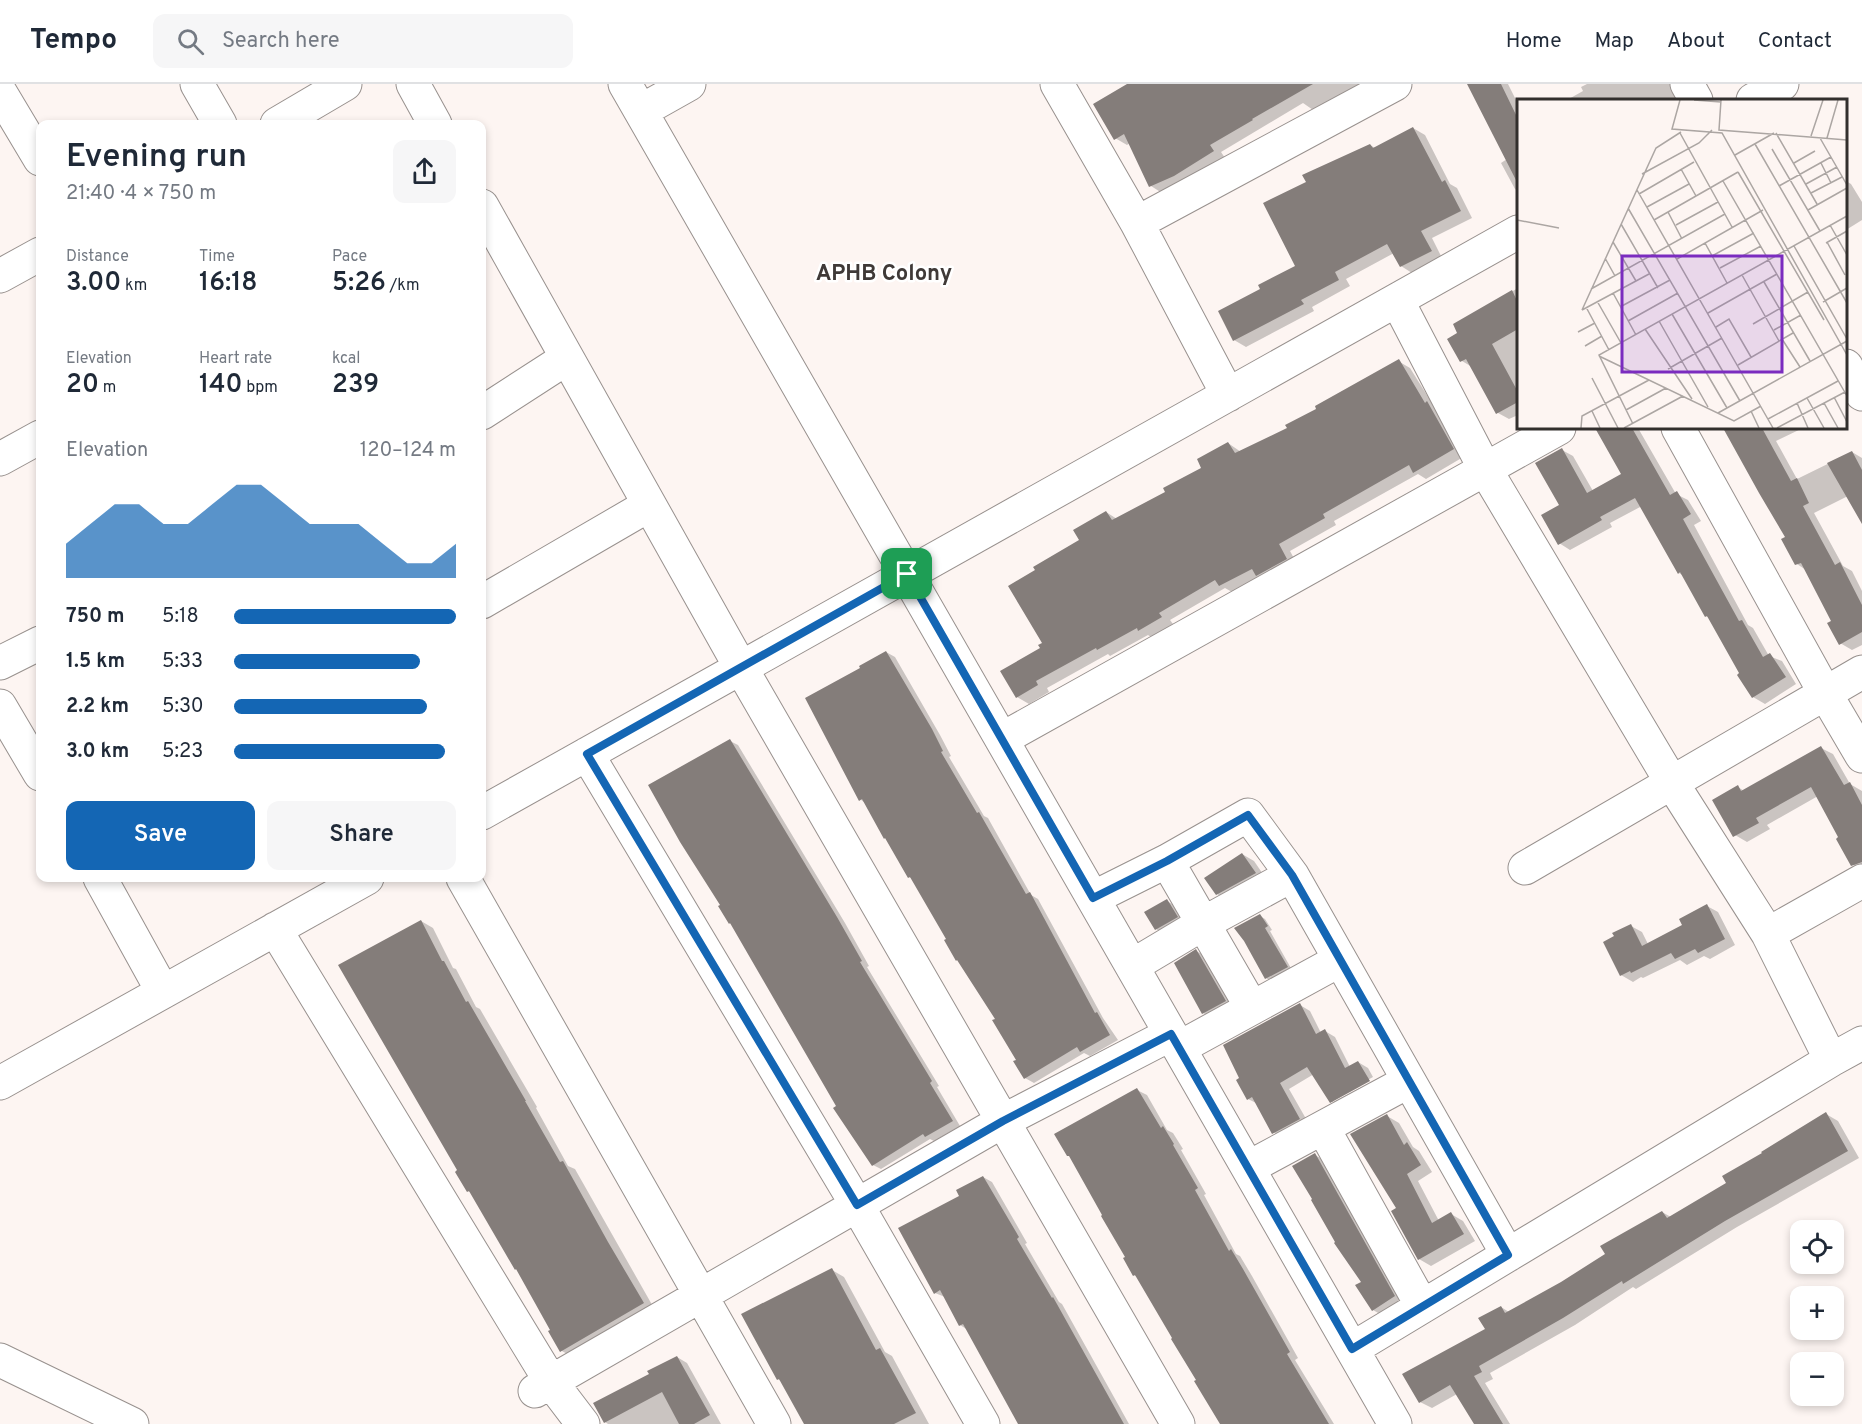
<!DOCTYPE html>
<html lang="en">
<head>
<meta charset="utf-8">
<style>
	:root { --surface:#fff; --page:#f6f6f7; --text:#1f2937; --muted:#747a83; --line:#e0e1e3; --accent:#1466b4 }
	body { margin:0; font-family:Overpass,sans-serif; background:var(--page); color:var(--text); height:100vh; display:flex; flex-direction:column; font-size:22px; white-space:nowrap }
	* { box-sizing:border-box; margin:0 }
	p { font-size:20px; color:var(--muted) }
	.icon { flex:none; width:33px; height:33px; fill:none; stroke:currentColor; stroke-width:2; stroke-linecap:round; stroke-linejoin:round }
	.map { position:relative; flex:1; overflow:hidden }
	.side { position:absolute; left:36px; top:36px; width:450px; height:762px; display:flex; flex-direction:column; background:var(--surface); border-radius:12px; box-shadow:0 3px 9px #0003 }
	.side>* { flex:none }
	.tools { position:absolute; left:1790px; top:1136px; display:grid; gap:12px }
	.tools a { display:grid; place-items:center; width:54px; height:54px; border-radius:12px; background:var(--surface); box-shadow:0 3px 9px #0003; font-size:30px }
	.pin { position:absolute; display:grid; place-items:center; width:51px; height:51px; color:#fff; margin:-26px; border-radius:12px; box-shadow:0 3px 9px #0006 }
	.round { display:grid; place-items:center; flex:none; width:63px; height:63px; border-radius:12px; background:var(--page) }
	.overview { display:flex; align-items:center; justify-content:space-between; height:102px; padding:0 30px }
	h1 { font-size:33px; font-weight:600; line-height:45px }
	.metrics { display:grid; grid-template-columns:repeat(3,1fr); gap:9px; height:102px; padding:6px 30px }
	.metrics div { display:grid; align-content:center }
	.metrics b { font-size:26px; font-weight:600 }
	.metrics small { font-size:16px; font-weight:400 }
	.metrics p { font-size:16px }
	.chart { height:168px; padding:12px 30px }
	.chart p { display:flex; justify-content:space-between }
	.chart svg { width:100%; height:108px; margin-top:6px; fill:var(--accent); opacity:.7 }
	.button { display:flex; gap:12px; margin-top:auto; padding:12px 30px }
	.button a { flex:1; height:69px; border-radius:12px; background:var(--accent); color:#fff; font-size:24px; font-weight:600; line-height:69px; text-align:center }
	.button a+a { background:var(--page); color:var(--text) }
	ul { padding:0 30px; list-style:none; font-size:20px }
	li { display:grid; grid-template-columns:96px 72px 1fr; align-items:center; height:45px }
	li i { height:15px; border-radius:8px; background:var(--accent) }
	header { display:flex; align-items:center; gap:36px; box-sizing:border-box; height:84px; padding:0 30px; background:var(--surface); border-bottom:2px solid var(--line) }
	header strong { font-size:28px }
	nav { display:flex; gap:33px; margin-inline-start:auto; font-size:21px }
	.search { width:420px; height:54px; background:var(--page); display:flex; align-items:center; gap:15px; box-sizing:border-box; padding:0 21px; border-radius:12px; color:var(--muted); font-size:22px }
	.map>svg:first-child { display:block }
</style>
</head>
<body>
<header>
<strong>Tempo</strong>
<div class="search"><svg class="icon" aria-label="search" viewBox="0 0 24 24"><circle cx="10" cy="10" r="6"/><path d="M15 15l6 6"/></svg>Search here</div>
<nav><a>Home</a><a>Map</a><a>About</a><a>Contact</a></nav>
</header>
<div class="map">
<svg width="1862" height="1340" viewBox="0 0 1862 1340">
	<rect width="100%" height="100%" fill="#fdf5f2"/>
	<path fill="#0003" d="M1128,0H1369L1316,28L1303,19L1221,68L1225,74L1162,109L1151,102L1130,59L1127,61L1115,54Z
		M1473,0H1508L1518,20V107L1515,105L1501,79L1507,75Z
		M1587,0H1674L1681,12L1674,16H1567L1583,7L1581,3Z
		M1413,44L1425,51L1450,100L1457,104L1472,134L1432,154L1442,174L1412,189L1401,182L1394,169L1346,195L1350,202L1312,223L1314,227L1246,263L1234,256L1262,206L1297,182L1308,99L1370,61L1375,64Z
		M1846,97L1851,100L1862,118V136L1846,146Z
		M1518,204V331L1509,335L1498,329L1472,283L1462,277L1449,255L1459,249L1455,241Z
		M1398,277L1410,284L1465,372L1426,395L1418,390L1334,437L1336,441L1290,467L1298,482L1232,508L1225,504L1170,536L1173,540L1151,553L1148,551L1110,572L1108,570L1047,604L1049,608L1029,620L1017,613L1042,565L1081,457L1106,428L1117,435L1167,409L1203,384L1228,359L1241,368L1289,345Z
		M1606,344H1638L1676,410L1688,416L1701,437L1694,441L1748,541L1753,544L1769,572L1782,577L1796,600L1765,620L1753,613L1711,535L1706,532L1684,492L1679,489L1642,422L1610,439L1612,443L1570,466L1559,459L1562,366L1573,372L1593,407L1623,391L1599,348Z
		M1724,344H1803L1776,357L1797,395L1852,368L1862,374V438L1848,412L1814,429L1843,482L1852,487L1862,507V561L1852,566L1840,559L1833,538L1806,486L1797,480L1787,454Z
		M886,568L895,573L940,651L951,672L949,673L984,732L988,734L1031,811L1038,815L1103,934L1118,956L1090,972L1084,969L1034,999L1025,994L1018,976L997,935L913,795L909,793L865,719L860,715L862,585Z
		M730,657L738,661L845,839L869,882L867,883L939,1002L937,1003L960,1042L934,1057L930,1055L881,1085L873,1081L732,841L730,839Z
		M1821,664L1833,670L1850,700L1862,707V786L1852,780L1840,754L1818,712L1767,741L1770,745L1747,758L1735,751L1738,703L1744,707Z
		M1242,770L1254,777L1267,796L1229,817L1217,810Z
		M1167,817L1179,824L1189,840L1168,852L1156,845Z
		M1707,822L1718,828L1735,861L1710,875L1704,872L1687,881L1680,876L1643,894L1641,893L1633,898L1621,891L1631,842L1642,848L1648,860L1684,841Z
		M1260,832L1265,835L1272,846L1270,847L1292,886L1272,898L1266,894L1245,856Z
		M421,837L433,844L453,884L456,885L476,923L480,925L537,1023L536,1024L568,1082L575,1085L655,1226L574,1274L562,1267L550,1248L552,1246L518,1186L516,1185L473,1110L468,1107L459,1087Z
		M1196,867L1202,870L1231,920L1209,932L1203,929Z
		M1300,921L1310,927L1321,949L1325,947L1335,953L1350,983L1358,978L1368,984L1373,993L1333,1015V1018L1375,996L1379,1003L1341,1023L1331,1017L1314,990L1289,1005L1309,1040L1283,1054L1273,1048L1258,1020L1248,1015Z
		M1137,1006L1147,1011L1167,1046L1173,1049L1183,1065L1181,1066L1206,1110L1204,1111L1236,1170L1240,1172L1252,1192L1298,1274L1295,1276L1334,1340H1222L1174,1254L1137,1193L1134,1191Z
		M1826,1030L1838,1037L1859,1074L1737,1143L1636,1205L1633,1203L1575,1241L1490,1289L1493,1295L1485,1299L1510,1340H1476L1457,1310L1432,1324L1420,1318L1487,1246L1501,1223L1509,1228L1562,1199L1607,1171L1662,1128L1671,1133L1728,1099Z
		M1387,1032L1399,1039L1413,1063L1419,1067L1432,1088L1418,1097L1439,1137L1451,1130L1463,1137L1475,1157L1431,1182L1419,1175L1398,1125Z
		M1315,1071L1327,1078L1406,1219L1385,1233L1373,1226L1363,1198L1337,1158Z
		M983,1093L992,1098L1027,1159L1025,1160L1059,1218L1062,1220L1129,1340H1019L968,1246L960,1241L945,1213L935,1209L961,1113Z
		M832,1186L844,1193L885,1268L892,1272L929,1340H806L782,1298L778,1295Z
		M677,1273L687,1279L721,1340H608L605,1338L651,1290Z"/>
	<path fill="#847d7a" d="M1127,0H1313L1252,35L1253,36L1210,61L1214,67L1174,92L1149,103L1124,50L1114,56L1093,20Z
		M1467,0H1501L1518,35V100Z
		M1413,43L1442,98L1445,96L1461,127L1421,147L1432,167L1400,183L1387,160L1335,188L1339,196L1301,216L1304,220L1233,257L1218,227L1260,205L1258,201L1295,182L1263,119L1306,98L1302,91L1370,60L1373,64Z
		M1512,206L1518,219V245L1492,260L1518,308V318L1496,330L1466,275L1460,278L1447,255L1457,249L1453,240Z
		M1399,275L1425,319L1427,317L1454,365L1413,389L1409,381L1323,430L1325,434L1279,460L1287,475L1256,492L1252,485L1219,502L1215,496L1159,529L1162,533L1138,547L1137,544L1097,566L1096,564L1036,597L1038,601L1016,614L1000,587L1040,564L1038,561L1042,559L1008,502L1035,486L1033,483L1079,456L1073,446L1106,427L1112,436L1165,408L1163,404L1201,384L1197,375L1228,358L1235,369L1287,344L1285,341L1316,325L1315,322Z
		M1595,344H1632L1670,411L1677,407L1691,430L1683,435L1739,537L1742,536L1763,573L1770,569L1786,593L1752,614L1737,591L1739,589L1707,532L1705,533L1680,488L1678,490L1635,414L1600,433L1602,436L1558,461L1541,431L1559,421L1535,379L1562,364L1587,409L1621,390Z
		M1723,344H1762L1791,397L1797,394L1809,419L1803,422L1835,481L1840,478L1862,521V548L1839,561L1827,539L1831,537L1801,479L1795,481L1781,455L1785,453L1759,409Z
		M1852,367L1862,386V440L1827,379Z
		M886,567L932,645L943,667L941,668L977,729L979,728L1026,810L1030,808L1095,929L1097,928L1110,951L1080,968L1077,963L1024,995L1013,977L1016,976L992,936L995,935L957,876L956,877L944,856L946,855L910,793L908,794L885,754L884,755L862,715L859,717L805,614L860,584L859,582Z
		M730,655L837,833L862,877L860,878L932,997L930,999L953,1037L925,1053L923,1050L872,1082L833,1024L836,1022L730,839L729,840L718,822L720,821L680,758L648,701Z
		M1821,662L1844,701L1850,698L1862,721V778L1851,782L1836,755L1838,753L1811,703L1756,734L1759,739L1733,753L1712,716L1738,701L1741,707Z
		M1242,769L1256,789L1216,811L1204,794Z
		M1167,815L1178,833L1155,846L1144,828Z
		M1707,820L1725,855L1698,869L1695,865L1675,875L1671,869L1631,889L1630,887L1620,892L1603,858L1614,852L1612,849L1631,840L1642,862L1682,841L1679,835Z
		M1260,830L1268,842L1265,844L1288,883L1265,895L1244,857L1234,844Z
		M421,836L442,877H444L466,918L468,917L526,1017H525L560,1078L563,1077L608,1158L644,1219L560,1268L548,1247L550,1246L516,1185L515,1186L469,1107L467,1108L455,1088L457,1086L338,881Z
		M1196,865L1226,917L1202,930L1174,879Z
		M1300,919L1316,950L1325,945L1345,984L1358,977L1370,997L1330,1019L1307,983L1280,999L1300,1035L1272,1050L1252,1013L1247,1016L1236,996L1239,994L1223,961Z
		M1137,1004L1161,1044L1163,1042L1174,1060L1173,1061L1198,1104L1195,1106L1229,1167L1231,1165L1243,1185L1290,1268L1287,1270L1329,1340H1220L1194,1297L1196,1296L1171,1255L1172,1254L1135,1191L1133,1192L1123,1174L1125,1173L1101,1132L1102,1131L1069,1072H1067L1054,1050Z
		M1826,1028L1848,1067L1725,1137L1623,1200L1622,1197L1563,1234L1479,1282L1482,1288L1474,1292L1503,1340H1474L1450,1301L1419,1319L1402,1290L1485,1245L1478,1234L1501,1222L1505,1229L1561,1198L1605,1170L1600,1162L1662,1127L1667,1134L1726,1099L1722,1092L1762,1069L1761,1068Z
		M1387,1030L1404,1061L1407,1058L1421,1081L1407,1090L1432,1139L1451,1128L1464,1150L1418,1176L1391,1127L1396,1124L1350,1050Z
		M1315,1069L1395,1212L1372,1227L1355,1201L1361,1198L1334,1159L1335,1158L1311,1116L1312,1115L1292,1082Z
		M983,1092L1019,1153L1017,1155L1052,1214L1053,1213L1124,1340H1018L963,1240L959,1242L940,1206L934,1210L898,1144L959,1112L956,1106Z
		M832,1184L876,1266L880,1264L916,1329L894,1340H804L779,1295L777,1296L741,1230Z
		M677,1272L710,1331L694,1340H679L662,1308L604,1339L593,1319L649,1290L647,1287Z"/>
	<g fill="none" stroke-linecap="round" stroke-linejoin="round">
		<g stroke="#98918e" stroke-width="35">
			<path id="minor" d="M197,0L220,40
				M413,0L435,40
				M625,0L1395,1340
				M1057,0L1137,139L1228,311
				M1687,0L1696,16
				M0,8L40,75
				M1753,16L1782,0
				M641,27L689,0
				M277,40L345,0
				M482,122L741,584L1178,1340
				M1137,139L1395,0
				M0,192L40,170
				M1397,216L1485,385L1672,699L1768,850L1831,976
				M1846,282L1862,310
				M482,329L567,274
				M1678,344L1825,609L1862,672
				M0,375L40,353
				M482,518L649,421
				M0,579L40,559
				M0,622L40,690
				M1002,655L1559,344
				M587,670L857,1121L983,1340
				M482,729L1518,148
				M1167,777L1252,924
				M1525,784L1862,588
				M100,794L163,908
				M463,794L774,1340
				M1093,814L1167,777L1248,731L1292,791L1508,1171
				M275,845L551,1298L583,1340
				M1768,850L1862,797
				M1132,882L1204,839L1292,791
				M1179,964L1340,876
				M0,999L367,794
				M1323,1044L1422,1222
				M1248,1084L1409,997
				M1352,1265L1831,976L1862,959
				M0,1276L132,1340
				M535,1307L1003,1037L1171,950"/>
		</g>
		<use href="#minor" stroke="#fff" stroke-width="33"/>
	</g>
	<g fill="none" stroke-linecap="round" stroke-linejoin="round">
		<g stroke="#fff" stroke-width="12">
			<path id="route" d="M907,490L1093,814L1167,777L1248,731L1292,791L1508,1171L1352,1265L1171,950L1003,1037L857,1121L587,670Z"/>
		</g>
		<use href="#route" stroke="#1466b4" stroke-width="8"/>
	</g>
	<g text-anchor="middle" stroke-width="5" stroke-linejoin="round" paint-order="stroke">
		<g font-size="22" font-weight="bold" fill="#3f3937" stroke="#fff">
			<text x="884" y="196">APHB Colony</text>
		</g>
	</g>
	<g transform="translate(1517 15)">
		<rect width="330" height="330" fill="#fdf5f2"/>
		<path fill="none" stroke="#aca6a3" stroke-width="1.5" d="M163,1L155,30L205,34L330,256M177,1L204,3M204,1L202,31L330,41M163,34L215,128M259,34L300,105M294,37L306,1M303,39L330,86M310,39L321,1M238,45L330,204M255,50L303,132M218,56L257,34M277,64L298,52M304,64L314,84M164,70L179,97M221,73L307,221M125,75L182,44L195,31M206,82L330,297M289,85L320,68M262,87L314,58M120,91L256,329M294,94L325,78M122,95L177,63M130,108L172,85M111,109L223,302M291,111L330,89M151,113L165,140M0,121L42,129M137,121L221,73M104,125L141,189M159,126L201,103M313,126L330,156M96,143L119,182M310,143L328,176M188,144L210,184M309,144L330,132M277,147L330,240M195,157L237,134M88,159L98,177M160,160L246,111M203,169L244,147M225,176L262,242M247,183L293,262M74,190L208,115M96,194L119,236M80,202L104,244M306,203L330,189M69,208L92,251M103,208L153,181M65,211L139,49L164,33M65,211L132,175M191,214L260,175M155,215L210,309M111,222L161,194M142,222L191,308M236,225L291,193M199,228L212,220L234,258M128,230L175,300M257,231L284,216M61,233L78,224M265,240L283,268M68,247L85,237M82,257L217,322L244,307M221,266L276,234M151,270L205,239M75,279L101,329M317,298L330,323M290,299L307,329M280,304L291,329M307,304L321,329M109,311L149,289M75,312L83,329M234,312L242,329M201,314L330,242M251,320L321,282M116,325L82,256L330,117M64,329L65,317L132,281M107,329L166,297M260,329L328,293"/>
		<path fill="#7b2cbf" fill-opacity="0.15" stroke="#7b2cbf" stroke-width="3" d="M105,157H265V273H105Z"/>
		<rect width="330" height="330" fill="none" stroke="#322f2d" stroke-width="3"/>
	</g>
</svg>
<div class="tools">
<a><svg class="icon" aria-label="locate" viewBox="0 0 24 24"><circle cx="12" cy="12" r="6"/><path d="M12 2v4M12 18v4M2 12h4M18 12h4"/></svg></a>
<a>+</a>
<a>−</a>
</div>
<div class="pin" style="left:907px;top:490px;background:#1e9e55"><svg class="icon" aria-label="arrive" viewBox="0 0 24 24"><path d="M6 21V4h12l-3 4 3 4H6"/></svg></div>
<section class="side">
<div class="overview"><div><h1>Evening run</h1><p>21:40 · 4 × 750 m</p></div><a class="round"><svg class="icon" aria-label="share" viewBox="0 0 24 24"><path d="M12 15V3M7 8l5-5 5 5M5 13v7h14v-7"/></svg></a></div>
<div class="metrics">
<div><p>Distance</p><b>3.00<small> km</small></b></div>
<div><p>Time</p><b>16:18</b></div>
<div><p>Pace</p><b>5:26<small> /km</small></b></div>
</div>
<div class="metrics">
<div><p>Elevation</p><b>20<small> m</small></b></div>
<div><p>Heart rate</p><b>140<small> bpm</small></b></div>
<div><p>kcal</p><b>239</b></div>
</div>
<div class="chart"><p><span>Elevation</span>120–124 m</p>
<svg viewBox="0 0 160 44" preserveAspectRatio="none"><path d="M0 44V30L10 22L20 14L30 14L40 22L50 22L60 14L70 6L80 6L90 14L100 22L110 22L120 22L130 30L140 38L150 38L160 30V44z"/></svg>
</div>
<ul>
<li><b>750 m</b>5:18<i style="width:100%"></i></li>
<li><b>1.5 km</b>5:33<i style="width:84%"></i></li>
<li><b>2.2 km</b>5:30<i style="width:87%"></i></li>
<li><b>3.0 km</b>5:23<i style="width:95%"></i></li>
</ul>
<div class="button"><a>Save</a><a>Share</a></div>
</section>
</div>
</body>
</html>
